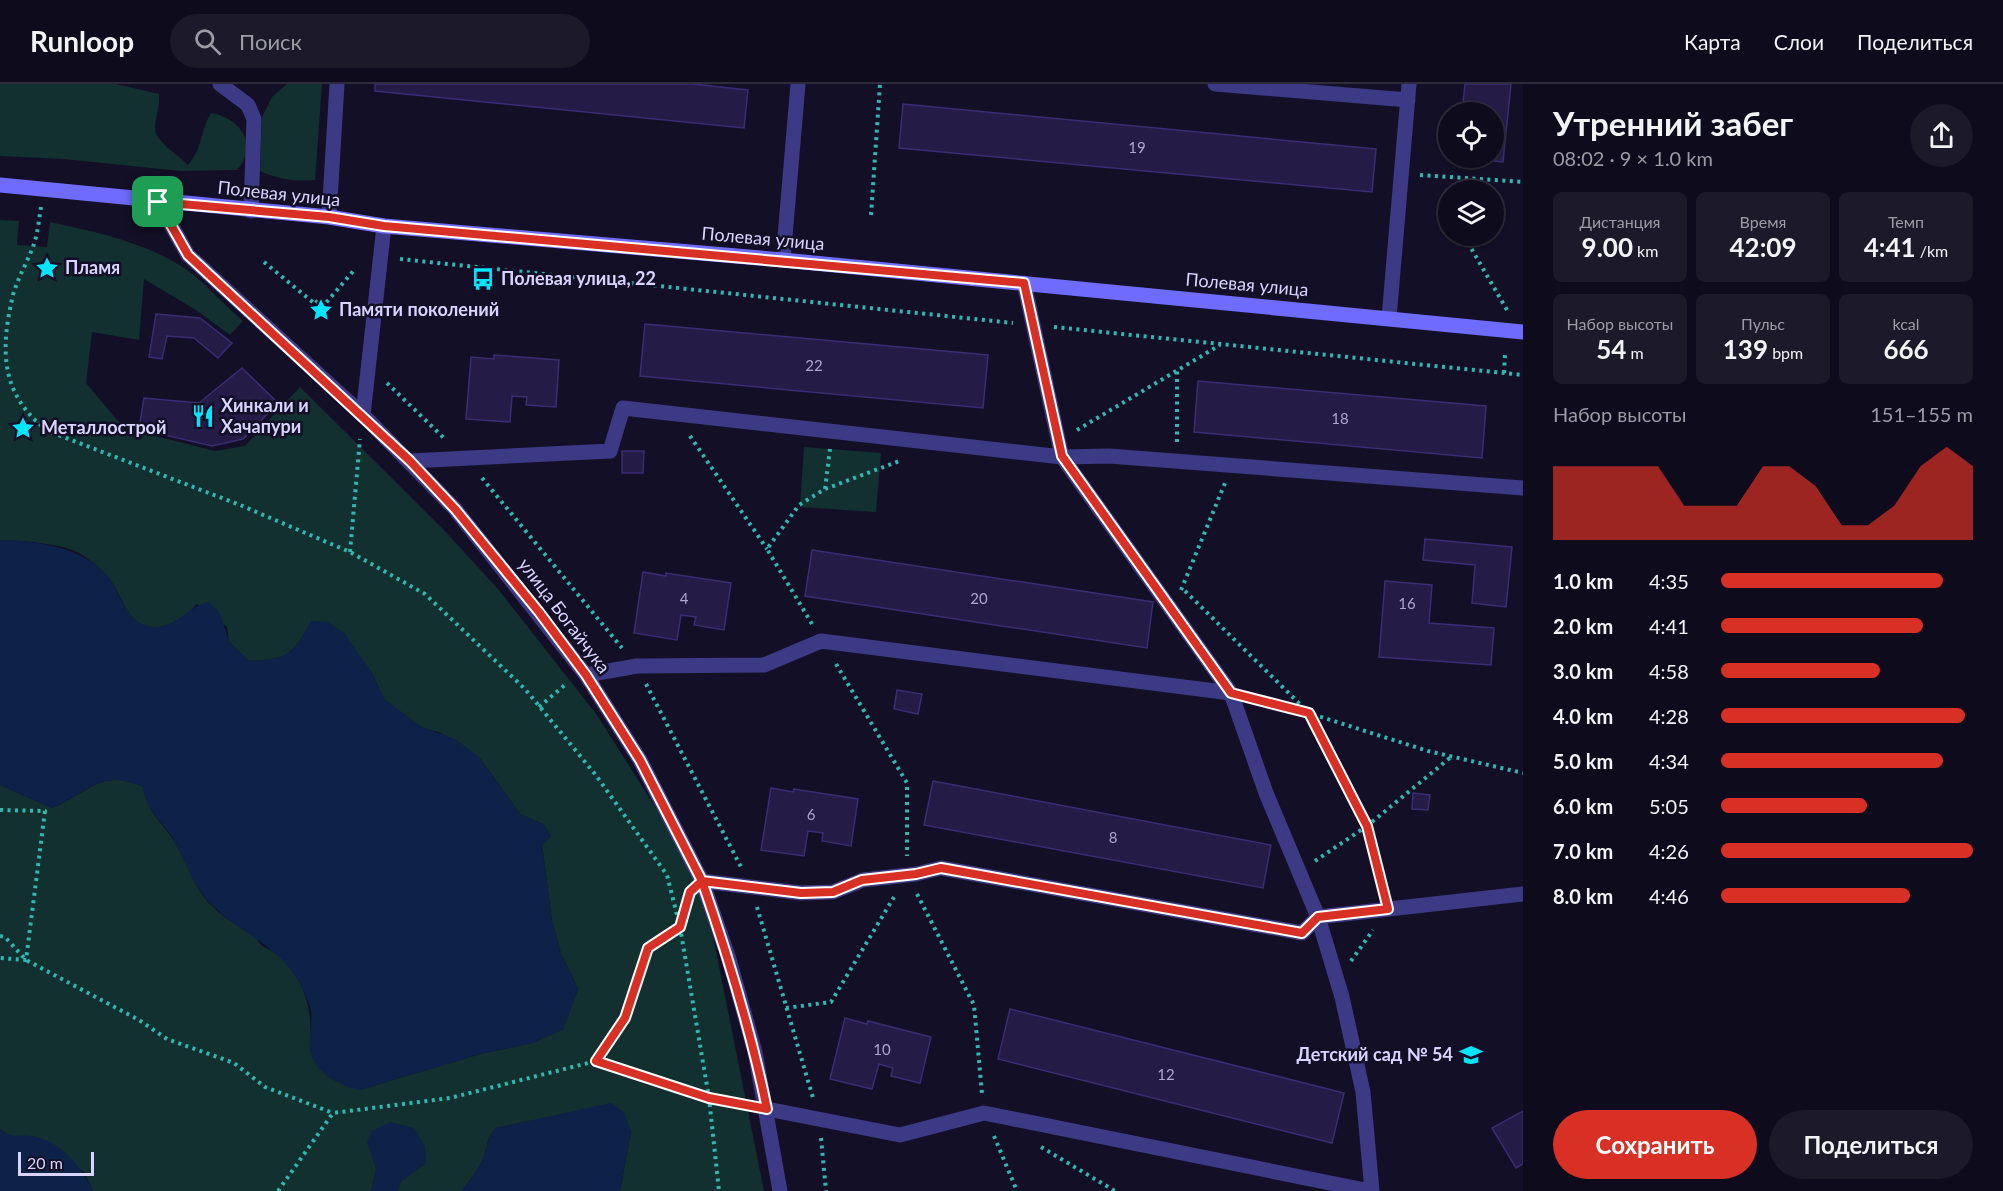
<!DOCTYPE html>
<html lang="ru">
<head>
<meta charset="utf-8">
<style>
	:root { --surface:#0e0b1c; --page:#1c1929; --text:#f1f3f6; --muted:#9b9ba3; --line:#2e2b3b; --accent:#d93025 }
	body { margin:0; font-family:Lato,sans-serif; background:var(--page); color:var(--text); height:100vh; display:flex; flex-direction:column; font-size:22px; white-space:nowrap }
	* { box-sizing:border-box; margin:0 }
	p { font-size:20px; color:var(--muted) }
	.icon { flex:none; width:33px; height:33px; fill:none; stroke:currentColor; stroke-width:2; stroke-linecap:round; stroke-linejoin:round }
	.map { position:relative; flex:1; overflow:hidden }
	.panel { display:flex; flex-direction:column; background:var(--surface); width:480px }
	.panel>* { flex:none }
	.buttons { position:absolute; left:1438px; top:18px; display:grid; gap:12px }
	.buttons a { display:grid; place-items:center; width:66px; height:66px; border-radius:50%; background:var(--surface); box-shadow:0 2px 4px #0004,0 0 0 2px var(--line); font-size:30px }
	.scale { position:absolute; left:18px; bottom:15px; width:76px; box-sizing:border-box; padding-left:6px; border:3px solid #d9d4ff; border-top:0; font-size:16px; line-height:21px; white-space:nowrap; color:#d9d4ff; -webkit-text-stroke:4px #130f26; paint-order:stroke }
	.pin { position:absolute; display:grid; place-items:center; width:51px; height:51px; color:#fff; margin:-26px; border-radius:12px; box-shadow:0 3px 9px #0006 }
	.round { display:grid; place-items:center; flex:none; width:63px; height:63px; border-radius:32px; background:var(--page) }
	.head { display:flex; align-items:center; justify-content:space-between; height:102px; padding:0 30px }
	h1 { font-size:33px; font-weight:700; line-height:45px }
	.figures { display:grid; grid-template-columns:repeat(3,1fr); gap:9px; height:102px; padding:6px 30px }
	.figures div { display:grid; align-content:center; border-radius:9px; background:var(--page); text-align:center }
	.figures b { font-size:26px; font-weight:700 }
	.figures small { font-size:16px; font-weight:400 }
	.figures p { font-size:16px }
	.chart { height:168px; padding:12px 30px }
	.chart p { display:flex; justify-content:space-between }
	.chart svg { width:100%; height:108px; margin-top:6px; fill:var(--accent); opacity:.7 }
	.primary-button { display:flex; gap:12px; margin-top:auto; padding:12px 30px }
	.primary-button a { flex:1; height:69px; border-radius:36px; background:var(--accent); color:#fff; font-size:24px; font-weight:700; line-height:69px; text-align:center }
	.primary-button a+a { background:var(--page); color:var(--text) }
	ul { padding:0 30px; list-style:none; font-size:20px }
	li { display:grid; grid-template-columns:96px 72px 1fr; align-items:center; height:45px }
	li i { height:15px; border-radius:8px; background:var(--accent) }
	header { display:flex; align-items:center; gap:36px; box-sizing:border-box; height:84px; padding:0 30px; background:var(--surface); border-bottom:2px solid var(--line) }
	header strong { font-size:28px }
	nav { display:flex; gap:33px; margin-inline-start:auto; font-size:21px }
	.search { width:420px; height:54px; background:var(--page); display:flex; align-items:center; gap:15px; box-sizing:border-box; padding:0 21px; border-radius:33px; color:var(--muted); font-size:22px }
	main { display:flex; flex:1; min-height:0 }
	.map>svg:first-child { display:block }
</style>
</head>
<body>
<header>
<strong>Runloop</strong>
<div class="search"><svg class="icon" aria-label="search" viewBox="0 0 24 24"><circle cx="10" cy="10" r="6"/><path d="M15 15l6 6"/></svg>Поиск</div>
<nav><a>Карта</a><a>Слои</a><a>Поделиться</a></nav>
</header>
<main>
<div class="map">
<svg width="1523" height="1107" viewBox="0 0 1523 1107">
	<rect width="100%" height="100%" fill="#130f26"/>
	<path fill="#12302f" d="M0,0H116L159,10C160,24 156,29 155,42C153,57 179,71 188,81C203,64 200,46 211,29C240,34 259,60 237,86L180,87L64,75L0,72Z
		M287,0H322L315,96C294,98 278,95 260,87L262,33L272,13Z
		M0,136L19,137L17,161L47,163L50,138C95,148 141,157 181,182C203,196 223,220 243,237L230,251L196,226L144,195L139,256L92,248L86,299L117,336L132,346L215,367L245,362L300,303L443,445L498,505L597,631L674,753L696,797L713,852L764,1107H620L631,1047L593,1024L496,1044C486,1053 488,1063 483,1075C478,1087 469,1096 462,1107H397L401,1097L426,1079L376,1086L371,1107H93L84,1088L32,1052L11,1053L0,1045V701L52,724C90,708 101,684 144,703C145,725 161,737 172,754C186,774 192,800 208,818C221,832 236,840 252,851C256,853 258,858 261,861C266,865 272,866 277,870C307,897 313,927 310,966L359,1006L484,969L533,959L563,945L578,905L561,870L552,837L542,761L551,752L543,740L520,730L479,673L439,648L422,644L405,633L384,615L371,587L312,537C291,571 291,575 249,577L229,557L227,543L197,520C182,536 153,556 133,534C122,522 118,503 106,491C99,482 87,474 77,468C63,460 17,456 0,456Z
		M804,363L881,369L876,428L800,423Z"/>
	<path fill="#0c2248" d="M0,456C37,457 79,462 106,490C120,506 125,537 148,542C176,548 186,522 209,518L220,530L229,557L249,577C291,575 291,571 312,537L328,538L344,549L371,587L384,615L422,643L455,655L479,673L520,730L543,740L551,752L542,761L552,837L561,870L578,905L563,945L533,959L484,969L359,1006C339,1002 312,987 310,964C308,952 313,939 311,927C307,912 299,895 289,883C266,856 232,843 208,817C191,798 184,771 170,750C159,734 145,724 143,703C101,684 89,708 52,724L0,701Z
		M611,1019L624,1028L631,1047L620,1107H462C469,1096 478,1087 483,1075C488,1063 486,1053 496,1044Z
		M390,1038L414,1044L425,1062L426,1079L401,1097L397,1107H371L376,1086L367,1057L372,1047Z
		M0,1045C15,1056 15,1050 31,1052C60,1056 82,1083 93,1107H0Z"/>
	<path fill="#241b47" stroke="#3b2d73" stroke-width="1.5" d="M375,0H693L748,6L744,44L375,7Z
		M1465,0H1511L1503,78L1464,74H1494V28H1462Z
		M903,20L1376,65L1372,108L899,64Z
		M156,230L200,234L232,259L218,274L194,254L167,252L162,275L149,273Z
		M645,240L988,271L983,324L640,292Z
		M494,271L559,276L556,323L526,321L527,313L512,312L510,338L466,335L471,273L494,275Z
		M242,284L278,319L243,355L212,362L139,345L144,314L199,319Z
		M1198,297L1486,322L1482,374L1194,348Z
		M622,367H644L643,389H622Z
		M1425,455L1512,463L1506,523L1472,519L1475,481L1423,476Z
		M812,466L1153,518L1147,564L805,512Z
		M643,488L666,492V489L731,499L724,546L694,541L696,533L681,531L677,556L634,549Z
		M1385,497L1432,501L1429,539L1494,544L1491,581L1379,573Z
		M897,606L922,610L918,630L894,625Z
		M933,697L1271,761L1263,804L924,741Z
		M771,704L793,708L794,705L858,715L851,762L822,757L823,749L808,747L804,772L761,766Z
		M1413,709L1430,711L1428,726L1412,725Z
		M1010,925L1344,1009L1332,1059L998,975Z
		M845,934L867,940L868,937L931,953L920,999L891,992L893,984L879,980L872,1005L830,995Z
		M1523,1027V1080L1516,1084L1492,1044Z"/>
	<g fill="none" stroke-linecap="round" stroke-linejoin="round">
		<path stroke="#2fb8b0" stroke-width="4" stroke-dasharray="3 4.5" stroke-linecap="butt" d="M1420,91L1523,98
			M1443,116L1449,126
			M41,123C39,135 38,148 34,160C28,177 18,193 13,211C0,266 0,311 48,347L240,421L350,468L425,510L525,605L595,690L667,791L680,843L709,1014L719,1107
			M871,131L880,0
			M1464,152L1507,226
			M400,175L1013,239
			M264,178L315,220L319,215L325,220L355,185
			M1054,243L1523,291
			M1504,289L1505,270
			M387,299L446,356
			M1077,346L1220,261
			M690,352L767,465
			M1177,358V287
			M482,394L622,564
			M825,405L830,365
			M350,468L360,355
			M1181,506L1225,399
			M1185,507L1309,629L1367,742L1451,673
			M812,540L767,465L799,421L825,405L902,376
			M836,580L907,699V772
			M646,600L741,783
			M1255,615L1296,625L1428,667L1523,689
			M539,623L566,600
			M0,726L45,727L26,876L0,874
			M1315,777L1367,742L1383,805
			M917,810L974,921L982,1010
			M757,823L813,1014
			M0,852L5,853L26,876L139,936L167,955L234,979L265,1003L333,1029
			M1351,877L1373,846
			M786,924L831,918L894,813
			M596,977L625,934L648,864L680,843L688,817
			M994,1052L1017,1107
			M821,1054L826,1107
			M1041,1063L1115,1107
			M278,1107L333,1029L450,1014L596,977L709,1014L746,1021"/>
		<path stroke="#3d3a85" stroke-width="15" d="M220,0L248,21L254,35L251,127
			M1215,0L1408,16
			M329,133L337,0
			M783,176L798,0
			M1024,199L1062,373L1231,609L1266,709L1318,833L1342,913L1363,1008L1372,1107
			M1389,234L1409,0
			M410,377L610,367L623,324L1062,373L1109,372L1523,404
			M586,591L637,582L764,581L821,557L1231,609
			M702,797L801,809L833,808L863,796L916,790L941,784L1302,849L1318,833L1523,810
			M767,1025L900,1051L984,1029L1370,1107"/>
		<path stroke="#3d3a85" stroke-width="15" d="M158,118L188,171L363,331L455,425L586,591L640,676L702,797L729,875L755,968L780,1107
			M363,331L384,142"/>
		<path stroke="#6f6bff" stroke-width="15" d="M0,101L329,133L384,142L783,176L1523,248"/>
	</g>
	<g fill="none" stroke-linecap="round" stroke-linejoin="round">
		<g stroke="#fff" stroke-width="12">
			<path id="route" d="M158,118L188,171L410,377L455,425L539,528L586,591L640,676L702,797L690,808L680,843L648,864L625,934L596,977L709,1014L767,1025C751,947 728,872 702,797L801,809L833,808L862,796L916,790L941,784L1302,849L1318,833L1388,825L1367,742L1309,629L1231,609L1062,372L1024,199L384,142L329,133L158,118"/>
		</g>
		<use href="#route" stroke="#d93025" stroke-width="8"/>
	</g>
	<defs>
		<g id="sight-bare" transform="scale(1.8)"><path d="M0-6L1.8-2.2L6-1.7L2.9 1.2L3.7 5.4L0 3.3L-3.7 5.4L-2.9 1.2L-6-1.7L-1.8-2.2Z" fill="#00e5ff" stroke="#130f26" stroke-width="2.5" paint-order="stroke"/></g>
		<g id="bus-bare" transform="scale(1.8)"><path d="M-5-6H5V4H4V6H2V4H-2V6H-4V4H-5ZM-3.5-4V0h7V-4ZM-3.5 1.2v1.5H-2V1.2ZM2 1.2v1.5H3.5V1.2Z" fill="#00e5ff" stroke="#130f26" stroke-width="2.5" paint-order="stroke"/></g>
		<g id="restaurant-bare" transform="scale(1.8)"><path d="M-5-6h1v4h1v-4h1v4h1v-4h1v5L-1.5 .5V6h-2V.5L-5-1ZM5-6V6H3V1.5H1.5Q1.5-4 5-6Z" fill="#00e5ff" stroke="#130f26" stroke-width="2.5" paint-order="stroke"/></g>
		<g id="school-bare" transform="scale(1.8)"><path d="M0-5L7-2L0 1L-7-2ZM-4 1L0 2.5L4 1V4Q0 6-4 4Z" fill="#00e5ff" stroke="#130f26" stroke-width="2.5" paint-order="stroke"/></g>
	</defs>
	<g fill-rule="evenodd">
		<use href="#sight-bare" x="47" y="184"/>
		<use href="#bus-bare" x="483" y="195"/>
		<use href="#sight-bare" x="321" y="226"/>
		<use href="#restaurant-bare" x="203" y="332"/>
		<use href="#sight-bare" x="23" y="344"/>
		<use href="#school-bare" x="1471" y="971"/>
	</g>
	<g text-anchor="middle" stroke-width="5" stroke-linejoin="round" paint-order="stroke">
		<g font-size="15" fill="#aca6d1">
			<text x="1137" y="69">19</text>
			<text x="814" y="287">22</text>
			<text x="1340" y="340">18</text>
			<text x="684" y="520">4</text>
			<text x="979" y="520">20</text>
			<text x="1407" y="525">16</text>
			<text x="811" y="736">6</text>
			<text x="1113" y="759">8</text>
			<text x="882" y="971">10</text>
			<text x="1166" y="996">12</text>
		</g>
		<g font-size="18" fill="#d9d4ff" stroke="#130f26">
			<text transform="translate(279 110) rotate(6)" y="6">Полевая улица</text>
			<text transform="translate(763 155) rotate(5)" y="6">Полевая улица</text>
			<text transform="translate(1247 201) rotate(5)" y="6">Полевая улица</text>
			<text transform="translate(564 532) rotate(53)" y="6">улица Богайчука</text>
		</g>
		<g font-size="18" font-weight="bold" fill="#d9d4ff" stroke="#130f26" text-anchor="start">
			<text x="65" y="190">Пламя</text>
			<text x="501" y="201">Полевая улица, 22</text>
			<text x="339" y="232">Памяти поколений</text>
			<text x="221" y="328">Хинкали и<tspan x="221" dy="21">Хачапури</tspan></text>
			<text x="41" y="350">Металлострой</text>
			<text x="1453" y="977" text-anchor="end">Детский сад № 54</text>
		</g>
	</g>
</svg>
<div class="buttons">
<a><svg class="icon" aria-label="locate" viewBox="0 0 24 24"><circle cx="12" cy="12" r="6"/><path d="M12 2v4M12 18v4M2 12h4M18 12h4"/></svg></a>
<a><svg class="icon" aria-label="layers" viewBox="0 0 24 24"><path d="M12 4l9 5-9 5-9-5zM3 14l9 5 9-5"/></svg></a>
</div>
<div class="scale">20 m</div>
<div class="pin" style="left:158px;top:118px;background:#1e9e55"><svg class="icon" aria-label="arrive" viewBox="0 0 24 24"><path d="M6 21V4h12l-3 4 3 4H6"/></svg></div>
</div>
<section class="panel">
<div class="head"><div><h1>Утренний забег</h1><p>08:02 · 9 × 1.0 km</p></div><a class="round"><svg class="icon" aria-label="share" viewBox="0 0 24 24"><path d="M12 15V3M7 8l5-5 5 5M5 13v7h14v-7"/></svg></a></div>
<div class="figures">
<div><p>Дистанция</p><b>9.00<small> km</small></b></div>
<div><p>Время</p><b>42:09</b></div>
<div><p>Темп</p><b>4:41<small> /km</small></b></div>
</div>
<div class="figures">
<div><p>Набор высоты</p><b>54<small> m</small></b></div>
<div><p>Пульс</p><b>139<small> bpm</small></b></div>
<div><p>kcal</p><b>666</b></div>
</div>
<div class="chart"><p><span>Набор высоты</span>151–155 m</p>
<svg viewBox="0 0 160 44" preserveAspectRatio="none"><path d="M0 44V14L10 14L20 14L30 14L40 14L50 30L60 30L70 30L80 14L90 14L100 22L110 38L120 38L130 30L140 14L150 6L160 14V44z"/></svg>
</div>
<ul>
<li><b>1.0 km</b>4:35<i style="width:88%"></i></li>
<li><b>2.0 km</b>4:41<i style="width:80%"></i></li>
<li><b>3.0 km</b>4:58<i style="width:63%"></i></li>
<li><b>4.0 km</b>4:28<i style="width:97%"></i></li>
<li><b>5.0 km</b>4:34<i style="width:88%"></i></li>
<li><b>6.0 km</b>5:05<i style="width:58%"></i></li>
<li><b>7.0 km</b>4:26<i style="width:100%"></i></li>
<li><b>8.0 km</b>4:46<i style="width:75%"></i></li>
</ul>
<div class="primary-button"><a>Сохранить</a><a>Поделиться</a></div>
</section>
</main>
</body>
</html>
